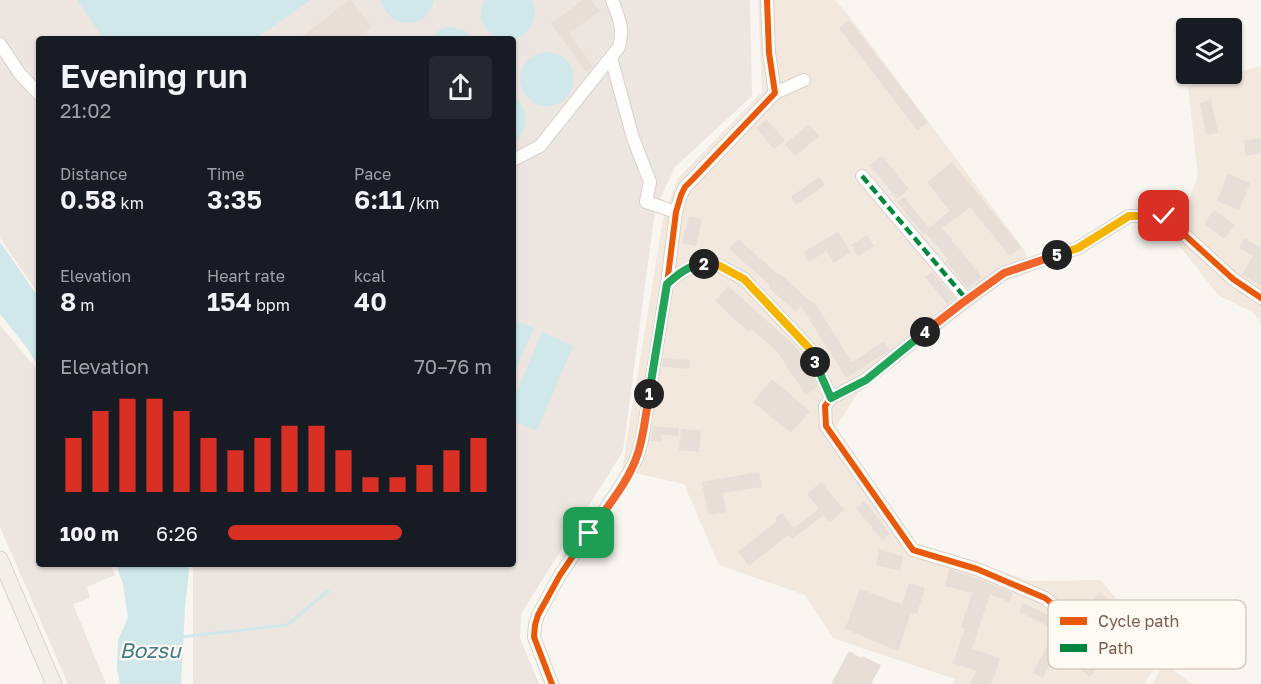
<!DOCTYPE html>
<html lang="en">
<head>
<meta charset="utf-8">
<style>
	:root { --surface:#171b24; --page:#242831; --text:#f1f3f6; --muted:#9ea1a6; --accent:#d93025 }
	body { margin:0; font-family:"Golos Text",sans-serif; background:var(--page); color:var(--text); height:100vh; display:flex; flex-direction:column; font-size:22px; white-space:nowrap }
	* { box-sizing:border-box; margin:0 }
	p { font-size:20px; color:var(--muted) }
	.icon { flex:none; width:33px; height:33px; fill:none; stroke:currentColor; stroke-width:2; stroke-linecap:round; stroke-linejoin:round }
	.map { position:relative; flex:1; overflow:hidden }
	.details { position:absolute; left:36px; top:36px; width:480px; height:531px; display:flex; flex-direction:column; background:var(--surface); border-radius:6px; box-shadow:0 2px 4px #0004 }
	.details>* { flex:none }
	.tools { position:absolute; left:1176px; top:18px; display:grid; gap:12px }
	.tools a { display:grid; place-items:center; width:66px; height:66px; border-radius:6px; background:var(--surface); box-shadow:0 2px 4px #0004; font-size:30px }
	.pin { position:absolute; display:grid; place-items:center; width:51px; height:51px; color:#fff; margin:-26px; border-radius:12px; box-shadow:0 3px 9px #0006 }
	.km { position:absolute; width:30px; height:30px; margin:-15px; border-radius:50%; background:#222; color:#fff; font-size:16px; line-height:30px; text-align:center }
	.round { display:grid; place-items:center; flex:none; width:63px; height:63px; border-radius:6px; background:var(--page) }
	.summary { display:flex; align-items:center; justify-content:space-between; height:102px; padding:0 24px }
	h1 { font-size:33px; font-weight:600; line-height:45px }
	.metrics { display:grid; grid-template-columns:repeat(3,1fr); gap:9px; height:102px; padding:6px 24px }
	.metrics div { display:grid; align-content:center }
	.metrics b { font-size:26px; font-weight:600 }
	.metrics small { font-size:16px; font-weight:400 }
	.metrics p { font-size:16px }
	.chart { height:168px; padding:12px 24px }
	.chart p { display:flex; justify-content:space-between }
	.chart svg { width:100%; height:108px; margin-top:6px; stroke:var(--accent); stroke-width:6 }
	ul { padding:0 24px; list-style:none; font-size:20px }
	li { display:grid; grid-template-columns:96px 72px 1fr; align-items:center; height:45px }
	li i { height:15px; border-radius:8px; background:var(--accent) }
	.map>svg:first-child { display:block }
</style>
</head>
<body>
<div class="map">
<svg width="1261" height="684" viewBox="0 0 1261 684">
	<rect width="100%" height="100%" fill="#f9f5f0"/>
	<path fill="#f2e8de" d="M758,0H835L851,18L1025,251L1031,272L1005,281L858,393L836,427L913,543L1031,581L1101,580L1162,656L1144,684H952L955,679L833,638L805,595L719,565L684,484L622,470L663,219L678,178L762,92Z
		M1261,66V324L1253,312L1218,295L1167,230L1183,213L1198,176L1188,86Z
		M1164,663L1192,684H1152Z"/>
	<path fill="#ede5e0" d="M0,0H750L752,96L675,167L655,210L623,451L521,614L520,638L539,684H193V564H513V39H39V295L0,238Z
		M0,325L39,372V564H110L115,575L87,587L90,598L73,604L106,684H68L0,527Z"/>
	<path fill="#d0e8ea" d="M77,0H311L255,39H104Z
		M381,0H434C428,31 388,30 381,0Z
		M484,0H532C535,6 536,12 534,19C525,56 467,39 484,0Z
		M449,27C460,28 467,31 474,39H429C435,32 440,29 449,27Z
		M520 79a27 27 0 1 1 54 0a27 27 0 1 1-54 0Z
		M513,96C530,110 531,129 513,143Z
		M0,242L39,298V367L27,348L0,314Z
		M513,319L534,328L513,376Z
		M542,332L573,346L537,431L513,421V401Z
		M116,564H188L189,572L185,607L181,684H120L117,669L118,640L128,618L123,584Z"/>
	<g fill="none" stroke-linecap="round" stroke-linejoin="round">
		<path stroke="#d0e8ea" stroke-width="3" d="M181,637L287,625L328,591"/>
	</g>
	<path fill="#e6ded7" d="M349,0H351L372,27L356,39H299Z
		M583,0H591L600,11L569,33L593,67L586,72L551,23Z
		M849,20L928,122L917,130L839,28Z
		M1211,100L1218,133L1206,135L1200,103Z
		M767,119L785,141L774,149L756,128Z
		M809,124L819,136L795,156L785,144Z
		M1261,138V153L1246,156L1244,141Z
		M882,156L909,189L897,199L870,165Z
		M952,162L1021,247L1010,256L970,207L956,218V217L942,228L982,277L968,288L945,261L948,259L925,232L923,234L897,202L904,197L929,228L950,211L927,182Z
		M1228,174L1250,183L1239,210L1217,201Z
		M819,177L825,185L796,205L791,197Z
		M1214,210L1235,225L1225,239L1204,224Z
		M689,216L702,219L696,246L682,243Z
		M838,232L851,252L834,263L826,251L809,262L803,252Z
		M867,235L874,246L858,256L851,245Z
		M1245,238L1259,247L1261,244V286L1242,274L1253,256L1239,248Z
		M738,239L779,275L780,274L812,303L814,302L852,362L884,341L890,350L846,378L801,306L796,312L768,287L770,285L729,249Z
		M932,272L955,298L947,304L925,277Z
		M728,286L795,346L807,364L817,387L806,395L778,353L752,329L749,332L715,301Z
		M663,358L690,360L689,369L662,367Z
		M772,379L810,411L791,433L753,402Z
		M653,426L679,428V436L661,435V442L650,441Z
		M681,429L701,431L699,452L679,450Z
		M759,472L762,487L723,493L726,512L708,515L702,482Z
		M821,482L844,510L830,522L824,515L792,539L788,535L749,566L738,552L777,521L775,518L782,513L794,528L819,509L807,494Z
		M865,501L890,534L882,540L856,508Z
		M879,550L903,556L900,571L876,565Z
		M949,569L974,577L1013,593L1009,602L990,594L972,649L1000,658L994,677L990,684H969L977,671L953,663L965,628L961,627L972,593L945,586Z
		M909,583L925,588L917,614L911,613L898,651L845,629L860,589L902,604Z
		M1100,592L1109,600L1101,609H1089L1087,607Z
		M1023,603L1070,626L1043,678L1033,673L1048,644L1047,643L1054,629L1019,612Z
		M1093,628L1104,641L1115,629L1125,639L1101,663L1090,677L1071,662L1088,641L1084,636Z
		M849,651L861,658L862,656L881,665L871,684H831Z"/>
	<g fill="none" stroke-linecap="round" stroke-linejoin="round">
		<g stroke="#d7d1cb" stroke-width="14">
			<path id="minor" d="M0,44L20,74L39,94
				M611,58L633,138L650,182L646,202L676,212
				M775,93L804,80
				M513,160L540,146L619,47C624,28 619,18 612,0
				M862,176L967,300
				M667,284L680,273L699,264L718,265L744,279L809,348L831,398
				M1098,617L1070,618L1045,598L977,569L913,550L826,426L825,406L831,398L865,380L961,304L1004,273L1078,248L1129,216H1164L1233,279L1261,298
				M552,684L534,637L535,625L538,615L560,575L618,490L631,469L638,455L642,440L667,284L676,212L681,195L685,187L693,179L775,93L769,53L767,0"/>
		</g>
		<g stroke="#dad1cc" stroke-width="17">
			<path id="major" d="M0,559L54,684"/>
		</g>
		<use href="#minor" stroke="#fefefd" stroke-width="12"/>
		<use href="#major" stroke="#f3eee8" stroke-width="15"/>
		<path stroke="#00873e" stroke-width="4.5" stroke-dasharray="9 4.5" stroke-linecap="butt" d="M862,176L967,300
			M667,284L680,273L699,264L718,265L744,279L809,348L831,398"/>
		<g stroke="#fffaf3" stroke-width="10">
			<path id="cycleway" d="M1098,617L1070,618L1045,598L977,569L913,550L826,426L825,406L831,398L865,380L961,304L1004,273L1078,248L1129,216H1164L1233,279L1261,298
				M552,684L534,637L535,625L538,615L560,575L618,490L631,469L638,455L642,440L667,284L676,212L681,195L685,187L693,179L775,93L769,53L767,0"/>
		</g>
		<use href="#cycleway" stroke="#e8590c" stroke-width="6"/>
	</g>
	<g fill="none" stroke-linecap="round" stroke-linejoin="round">
		<g stroke="#fff" stroke-width="12">
			<path id="split-1" d="M589,533C606,508 629,482 638,453C644,434 646,413 649,394"/>
		</g>
		<g stroke="#fff" stroke-width="12">
			<path id="split-2" d="M649,394L667,284C677,275 690,264 704,264"/>
		</g>
		<g stroke="#fff" stroke-width="12">
			<path id="split-3" d="M704,264L718,265L744,279L809,348L815,362"/>
		</g>
		<g stroke="#fff" stroke-width="12">
			<path id="split-4" d="M815,362L831,398L866,380L925,332"/>
		</g>
		<g stroke="#fff" stroke-width="12">
			<path id="split-5" d="M925,332L961,304L1004,273L1057,255"/>
		</g>
		<g stroke="#fff" stroke-width="12">
			<path id="split-6" d="M1057,255L1078,248L1129,216H1164"/>
		</g>
		<use href="#split-1" stroke="#f0652b" stroke-width="8"/>
		<use href="#split-2" stroke="#22a559" stroke-width="8"/>
		<use href="#split-3" stroke="#f5b400" stroke-width="8"/>
		<use href="#split-4" stroke="#22a559" stroke-width="8"/>
		<use href="#split-5" stroke="#f0652b" stroke-width="8"/>
		<use href="#split-6" stroke="#f5b400" stroke-width="8"/>
	</g>
	<g text-anchor="middle" stroke-width="4.5" stroke-linejoin="round" paint-order="stroke">
		<g font-size="21" font-style="italic" fill="#437c86" stroke="#fffaf3">
			<text x="150" y="658">Bozsu</text>
		</g>
	</g>
	<rect x="1048" y="600" width="198" height="69" rx="9" fill="#fffaf3" stroke="#d7cbc1" stroke-width="1.5"/>
	<rect x="1060" y="617" width="27" height="8" fill="#e8590c"/>
	<rect x="1060" y="644" width="27" height="8" fill="#00873e"/>
	<g font-size="16" fill="#7a5c4d">
		<text x="1098" y="627">Cycle path</text>
		<text x="1098" y="654">Path</text>
	</g>
</svg>
<div class="tools">
<a><svg class="icon" aria-label="layers" viewBox="0 0 24 24"><path d="M12 4l9 5-9 5-9-5zM3 14l9 5 9-5"/></svg></a>
</div>
<div class="pin" style="left:589px;top:533px;background:#1e9e55"><svg class="icon" aria-label="arrive" viewBox="0 0 24 24"><path d="M6 21V4h12l-3 4 3 4H6"/></svg></div>
<div class="pin" style="left:1164px;top:216px;background:#d93025"><svg class="icon" aria-label="check" viewBox="0 0 24 24"><path d="M5 12l5 5 9-10"/></svg></div>
<b class="km" style="left:649px;top:394px">1</b>
<b class="km" style="left:704px;top:264px">2</b>
<b class="km" style="left:815px;top:362px">3</b>
<b class="km" style="left:925px;top:332px">4</b>
<b class="km" style="left:1057px;top:255px">5</b>
<section class="details">
<div class="summary"><div><h1>Evening run</h1><p>21:02</p></div><a class="round"><svg class="icon" aria-label="share" viewBox="0 0 24 24"><path d="M12 15V3M7 8l5-5 5 5M5 13v7h14v-7"/></svg></a></div>
<div class="metrics">
<div><p>Distance</p><b>0.58<small> km</small></b></div>
<div><p>Time</p><b>3:35</b></div>
<div><p>Pace</p><b>6:11<small> /km</small></b></div>
</div>
<div class="metrics">
<div><p>Elevation</p><b>8<small> m</small></b></div>
<div><p>Heart rate</p><b>154<small> bpm</small></b></div>
<div><p>kcal</p><b>40</b></div>
</div>
<div class="chart"><p><span>Elevation</span>70–76 m</p>
<svg viewBox="0 0 160 44" preserveAspectRatio="none"><path d="M5 44V22M15 44V11M25 44V6M35 44V6M45 44V11M55 44V22M65 44V27M75 44V22M85 44V17M95 44V17M105 44V27M115 44V38M125 44V38M135 44V33M145 44V27M155 44V22"/></svg>
</div>
<ul>
<li><b>100 m</b>6:26<i style="width:66%"></i></li>
</ul>
</section>
</div>
</body>
</html>
